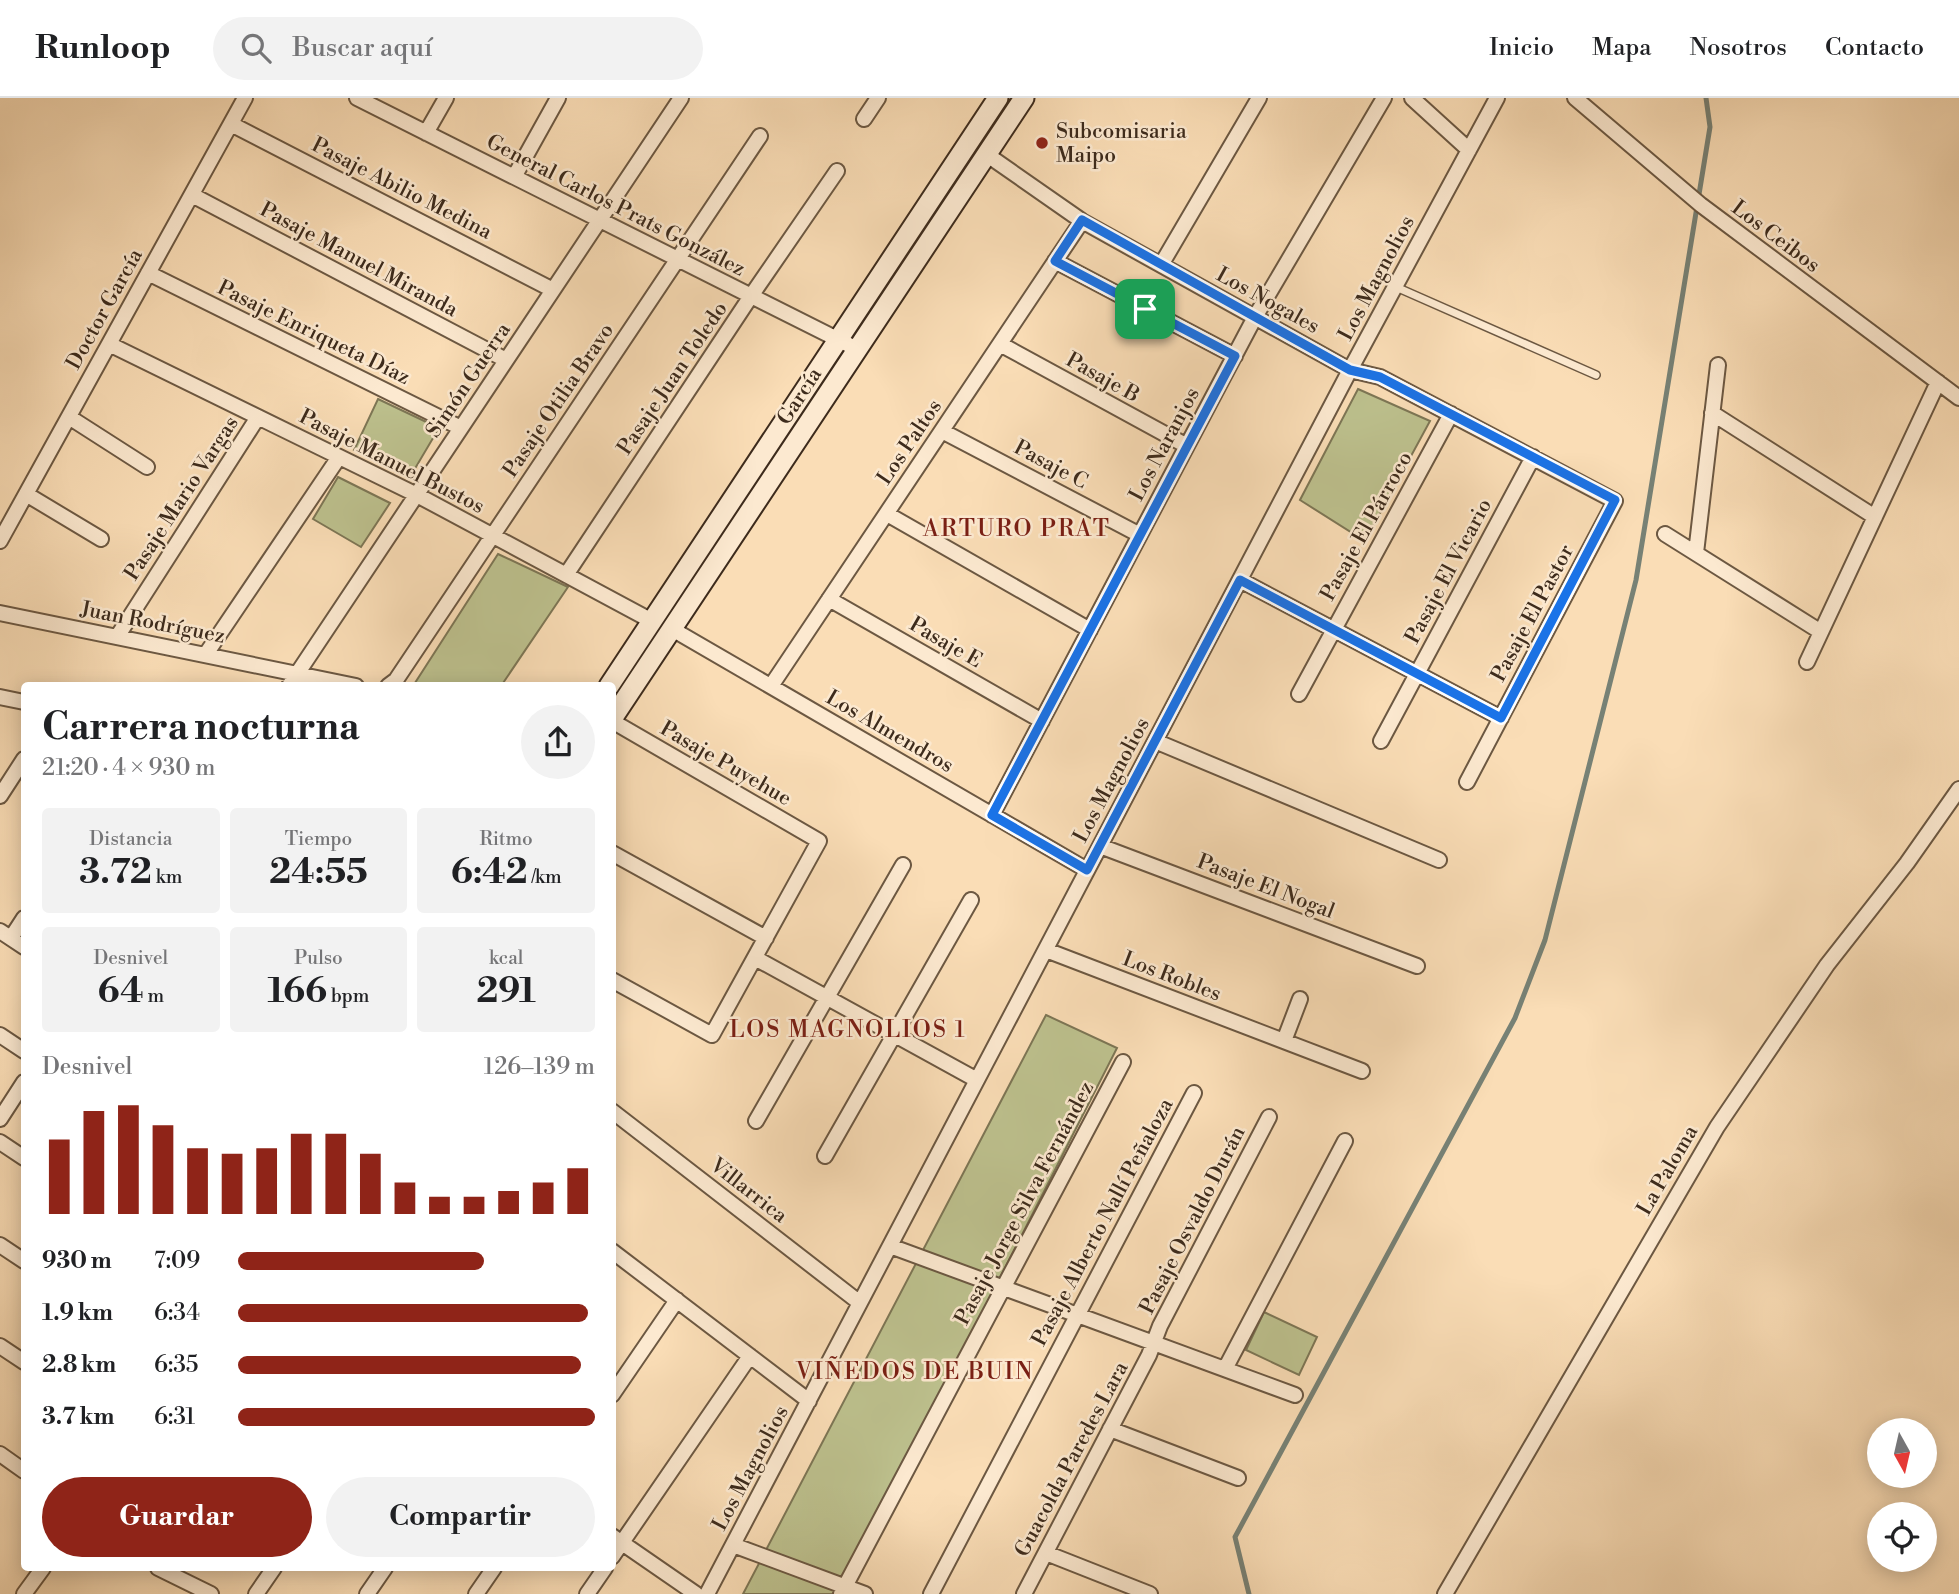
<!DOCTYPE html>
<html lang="es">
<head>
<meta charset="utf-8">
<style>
	:root { --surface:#fff; --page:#f2f2f2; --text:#202124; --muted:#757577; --line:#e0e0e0; --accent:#8f2418 }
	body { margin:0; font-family:"Libre Bodoni",serif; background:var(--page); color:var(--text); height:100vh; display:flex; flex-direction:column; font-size:26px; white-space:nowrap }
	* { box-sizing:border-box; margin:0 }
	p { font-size:23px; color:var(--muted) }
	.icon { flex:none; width:38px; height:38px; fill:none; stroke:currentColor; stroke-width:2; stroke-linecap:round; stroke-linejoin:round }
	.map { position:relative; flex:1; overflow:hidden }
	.details { position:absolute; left:21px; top:584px; width:595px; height:889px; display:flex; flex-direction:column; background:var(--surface); border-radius:7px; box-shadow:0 4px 18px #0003 }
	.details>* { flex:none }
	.needle { width:46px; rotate:172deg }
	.fabs { position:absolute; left:1867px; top:1320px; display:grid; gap:14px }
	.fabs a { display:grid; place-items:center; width:70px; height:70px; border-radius:50%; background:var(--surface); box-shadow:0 4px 18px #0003; font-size:35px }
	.pin { position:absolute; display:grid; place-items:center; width:60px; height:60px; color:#fff; margin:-30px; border-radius:14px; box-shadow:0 4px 10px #0006 }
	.round { display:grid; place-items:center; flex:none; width:74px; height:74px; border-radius:37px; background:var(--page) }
	.summary { display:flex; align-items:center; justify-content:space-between; height:119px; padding:0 21px }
	h1 { font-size:38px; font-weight:800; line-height:52px }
	.figures { display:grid; grid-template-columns:repeat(3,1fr); gap:10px; height:119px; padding:7px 21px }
	.figures div { display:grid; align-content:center; border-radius:7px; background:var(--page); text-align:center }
	.figures b { font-size:35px; font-weight:800 }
	.figures small { font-size:19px; font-weight:400 }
	.figures p { font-size:19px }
	.chart { height:196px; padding:14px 21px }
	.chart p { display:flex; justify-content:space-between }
	.chart svg { width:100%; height:126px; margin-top:7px; stroke:var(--accent); stroke-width:6 }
	.cta { display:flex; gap:14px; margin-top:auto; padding:14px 21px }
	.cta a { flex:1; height:80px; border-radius:42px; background:var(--accent); color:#fff; font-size:28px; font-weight:800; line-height:80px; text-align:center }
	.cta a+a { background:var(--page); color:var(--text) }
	ul { padding:0 21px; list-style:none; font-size:23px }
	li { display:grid; grid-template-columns:112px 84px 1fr; align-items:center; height:52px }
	li i { height:18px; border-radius:9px; background:var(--accent) }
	header { display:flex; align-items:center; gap:42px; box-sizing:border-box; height:98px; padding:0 35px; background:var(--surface); border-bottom:2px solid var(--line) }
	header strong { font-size:33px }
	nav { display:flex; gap:38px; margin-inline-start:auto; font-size:24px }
	.search { width:490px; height:63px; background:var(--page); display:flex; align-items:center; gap:18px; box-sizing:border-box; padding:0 24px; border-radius:38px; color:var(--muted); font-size:26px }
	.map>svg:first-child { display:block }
</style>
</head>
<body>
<header>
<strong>Runloop</strong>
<div class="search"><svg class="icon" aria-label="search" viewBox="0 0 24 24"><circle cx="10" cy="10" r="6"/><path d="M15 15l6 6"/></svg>Buscar aquí</div>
<nav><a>Inicio</a><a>Mapa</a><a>Nosotros</a><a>Contacto</a></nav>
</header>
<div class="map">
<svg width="1959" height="1496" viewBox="0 0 1959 1496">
	<rect width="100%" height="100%" fill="#faddb6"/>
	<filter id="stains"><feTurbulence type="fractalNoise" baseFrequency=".00286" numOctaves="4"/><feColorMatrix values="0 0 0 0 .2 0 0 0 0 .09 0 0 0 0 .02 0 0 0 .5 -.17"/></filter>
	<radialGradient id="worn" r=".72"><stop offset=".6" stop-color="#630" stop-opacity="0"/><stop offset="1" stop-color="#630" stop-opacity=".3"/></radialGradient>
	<path fill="#bdc18e" stroke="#7d7655" stroke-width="2" d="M1358,291L1430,323L1365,443L1300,402Z
		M378,301L439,330L410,379L354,352Z
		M338,379L390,405L361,449L313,421Z
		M498,456L568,489L501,588H413Z
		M1046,917L1117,950L839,1496H743Z
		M1264,1214L1317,1239L1299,1277L1246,1252Z"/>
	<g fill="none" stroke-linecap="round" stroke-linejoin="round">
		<path stroke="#778175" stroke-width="5" d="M1249,1496L1235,1439L1515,920L1545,842L1636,482L1710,29L1706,0"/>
		<g stroke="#6c5842" stroke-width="10">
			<path id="lane" d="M1396,189L1596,277"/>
		</g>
		<g stroke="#6c5842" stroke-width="18">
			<path id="street" d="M357,0L857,251
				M1412,0L1469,52
				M1575,0L1701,107L1959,300
				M864,21L878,0
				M231,26L553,192
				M426,35L446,0
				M986,56L1082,123L1350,272L1380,279L1615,403L1467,684
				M514,79L558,0
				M192,97L506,262
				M1055,163L1235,258
				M1161,167L1259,0
				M148,175L461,330
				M109,246L417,397L652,523
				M1000,246L1187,348
				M1712,315L1875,419
				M69,319L147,369
				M942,333L1140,437
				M26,396L101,441
				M887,416L1090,532
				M1665,436L1821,534
				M0,443L245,0
				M1696,455L1718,267
				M566,477L751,198L837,73
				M1240,482L1501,620
				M829,501L1042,623
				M0,515L356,588
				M672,531L1087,772
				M117,539L258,319
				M206,556L339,359
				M1807,564L1938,284
				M289,588L681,0
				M388,588L396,582L760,38
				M771,588L1082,123
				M1299,596L1451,316
				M0,599L24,604
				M612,623L819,743L712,937L612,882
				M1155,643L1439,762
				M1381,643L1533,359
				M0,698L24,661
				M992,717L1255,219L1384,0
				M1100,748L1417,868
				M612,755L766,840
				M0,833L24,849
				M11,840L24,820
				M1046,852L1362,973
				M755,860L977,982
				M0,937L24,953
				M1284,943L1300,901
				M612,1013L860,1205
				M0,1021L24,984
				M756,1023L903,767
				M0,1044L24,1060
				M825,1058L971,802
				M0,1147L24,1163
				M890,1148L1295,1297
				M612,1153L809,1303
				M0,1248L24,1264
				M1225,1271L1345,1043
				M612,1297L677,1202
				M1110,1331L1238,1380
				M0,1356L24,1373
				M612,1438L696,1496
				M733,1447L865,1496
				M1046,1455L1150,1496
				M612,1459L750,1258
				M158,1470L211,1496
				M24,1496L43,1470
				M256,1496L274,1470
				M367,1496L385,1470
				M476,1496L494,1470
				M587,1496L605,1470
				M707,1496L1350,272L1497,0
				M841,1496L1123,964
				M931,1496L1194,995
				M1024,1496L1149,1257L1160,1228L1269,1019
				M1445,1496L1717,1029L1827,867L1907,765L1959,691"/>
		</g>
		<g stroke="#3d2b1c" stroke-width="23">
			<path id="secondary" d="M609,588L998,0
				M612,621L1024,0"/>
		</g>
		<use href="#lane" stroke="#fce9d0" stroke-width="7"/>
		<use href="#street" stroke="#fce9d0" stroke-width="14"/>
		<use href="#secondary" stroke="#fce9d0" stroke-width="19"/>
	</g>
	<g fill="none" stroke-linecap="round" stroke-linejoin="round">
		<g stroke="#fff" stroke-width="14">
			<path id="route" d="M1082,122L1350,272L1380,279L1615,402L1501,620L1240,482L1087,772L992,717L1235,258L1055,163Z"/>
		</g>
		<use href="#route" stroke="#1a73e8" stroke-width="9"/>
	</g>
	<circle fill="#8f2418" stroke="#fce9d0" stroke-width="2.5" cx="1042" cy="45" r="7"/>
	<g text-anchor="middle" stroke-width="5" stroke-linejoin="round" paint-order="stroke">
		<g font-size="21" fill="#3d2b1c" stroke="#fce9d0" text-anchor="start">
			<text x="1056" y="40">Subcomisaria<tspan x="1056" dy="24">Maipo</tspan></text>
		</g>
		<g font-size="21" fill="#3d2b1c" stroke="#fce9d0">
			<text transform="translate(402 90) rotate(27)" y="7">Pasaje Abilio Medina</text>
			<text transform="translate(616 107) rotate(27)" y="7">General Carlos Prats González</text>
			<text transform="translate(1776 138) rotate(37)" y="7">Los Ceibos</text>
			<text transform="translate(359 161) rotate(28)" y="7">Pasaje Manuel Miranda</text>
			<text transform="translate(1376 180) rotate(-62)" y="7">Los Magnolios</text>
			<text transform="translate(1268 202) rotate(29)" y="7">Los Nogales</text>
			<text transform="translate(104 211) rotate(-61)" y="7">Doctor García</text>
			<text transform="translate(314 234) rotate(26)" y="7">Pasaje Enriqueta Díaz</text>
			<text transform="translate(1103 279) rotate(29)" y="7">Pasaje B</text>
			<text transform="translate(672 280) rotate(-56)" y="7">Pasaje Juan Toledo</text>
			<text transform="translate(468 282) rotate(-56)" y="7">Simón Guerra</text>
			<text transform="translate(799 298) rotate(-57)" y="7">García</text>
			<text transform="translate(558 302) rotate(-56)" y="7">Pasaje Otilia Bravo</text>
			<text transform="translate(909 344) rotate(-56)" y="7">Los Paltos</text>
			<text transform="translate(1164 346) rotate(-62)" y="7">Los Naranjos</text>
			<text transform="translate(392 363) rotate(27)" y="7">Pasaje Manuel Bustos</text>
			<text transform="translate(1051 366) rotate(28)" y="7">Pasaje C</text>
			<text transform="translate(181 400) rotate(-57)" y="7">Pasaje Mario Vargas</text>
			<text transform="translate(1366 428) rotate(-61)" y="7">Pasaje El Párroco</text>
			<text transform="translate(1448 473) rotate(-62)" y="7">Pasaje El Vicario</text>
			<text transform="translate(1532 515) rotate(-62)" y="7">Pasaje El Pastor</text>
			<text transform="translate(153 524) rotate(11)" y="7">Juan Rodríguez</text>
			<text transform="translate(946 544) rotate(30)" y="7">Pasaje E</text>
			<text transform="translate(890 633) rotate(30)" y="7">Los Almendros</text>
			<text transform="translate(726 665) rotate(30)" y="7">Pasaje Puyehue</text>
			<text transform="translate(1111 682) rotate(-62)" y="7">Los Magnolios</text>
			<text transform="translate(1266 788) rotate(21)" y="7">Pasaje El Nogal</text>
			<text transform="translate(1172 878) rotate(21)" y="7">Los Robles</text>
			<text transform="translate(1667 1072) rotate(-60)" y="7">La Paloma</text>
			<text transform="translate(749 1092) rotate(38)" y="7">Villarrica</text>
			<text transform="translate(1024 1105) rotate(-62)" y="7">Pasaje Jorge Silva Fernández</text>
			<text transform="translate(1192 1122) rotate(-63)" y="7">Pasaje Osvaldo Durán</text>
			<text transform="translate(1102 1124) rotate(-62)" y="7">Pasaje Alberto Nallí Peñaloza</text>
			<text transform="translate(1071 1361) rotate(-62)" y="7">Guacolda Paredes Lara</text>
			<text transform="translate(750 1370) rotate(-62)" y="7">Los Magnolios</text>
		</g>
		<g font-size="23" letter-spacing="2" fill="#7a1f14" stroke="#fce9d0">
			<text x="1017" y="438">ARTURO PRAT</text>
			<text x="848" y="939">LOS MAGNOLIOS 1</text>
			<text x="915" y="1281">VIÑEDOS DE BUIN</text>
		</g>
	</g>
	<rect width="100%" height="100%" filter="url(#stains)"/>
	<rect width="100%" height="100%" fill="url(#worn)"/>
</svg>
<div class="fabs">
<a><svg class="needle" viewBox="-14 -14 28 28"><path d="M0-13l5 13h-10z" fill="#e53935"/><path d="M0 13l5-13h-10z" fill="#757577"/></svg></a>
<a><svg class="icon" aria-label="locate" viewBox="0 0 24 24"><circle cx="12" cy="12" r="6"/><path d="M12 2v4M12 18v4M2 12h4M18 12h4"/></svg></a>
</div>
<div class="pin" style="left:1145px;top:211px;background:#1e9e55"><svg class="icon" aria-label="arrive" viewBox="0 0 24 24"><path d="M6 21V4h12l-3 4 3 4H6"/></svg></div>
<section class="details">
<div class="summary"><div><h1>Carrera nocturna</h1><p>21:20 · 4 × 930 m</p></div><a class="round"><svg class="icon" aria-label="share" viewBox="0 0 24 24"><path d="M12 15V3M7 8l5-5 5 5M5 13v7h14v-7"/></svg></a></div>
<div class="figures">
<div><p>Distancia</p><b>3.72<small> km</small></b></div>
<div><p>Tiempo</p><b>24:55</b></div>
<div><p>Ritmo</p><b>6:42<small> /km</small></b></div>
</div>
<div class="figures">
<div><p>Desnivel</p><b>64<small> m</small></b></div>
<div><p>Pulso</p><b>166<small> bpm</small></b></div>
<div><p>kcal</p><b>291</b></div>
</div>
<div class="chart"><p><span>Desnivel</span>126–139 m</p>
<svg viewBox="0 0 160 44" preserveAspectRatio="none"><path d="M5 44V18M15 44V8M25 44V6M35 44V13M45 44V21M55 44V23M65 44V21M75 44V16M85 44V16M95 44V23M105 44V33M115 44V38M125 44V38M135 44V36M145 44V33M155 44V28"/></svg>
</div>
<ul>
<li><b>930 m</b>7:09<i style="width:69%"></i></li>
<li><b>1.9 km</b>6:34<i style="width:98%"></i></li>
<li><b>2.8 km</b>6:35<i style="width:96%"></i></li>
<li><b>3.7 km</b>6:31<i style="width:100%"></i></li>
</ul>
<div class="cta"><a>Guardar</a><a>Compartir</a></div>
</section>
</div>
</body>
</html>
